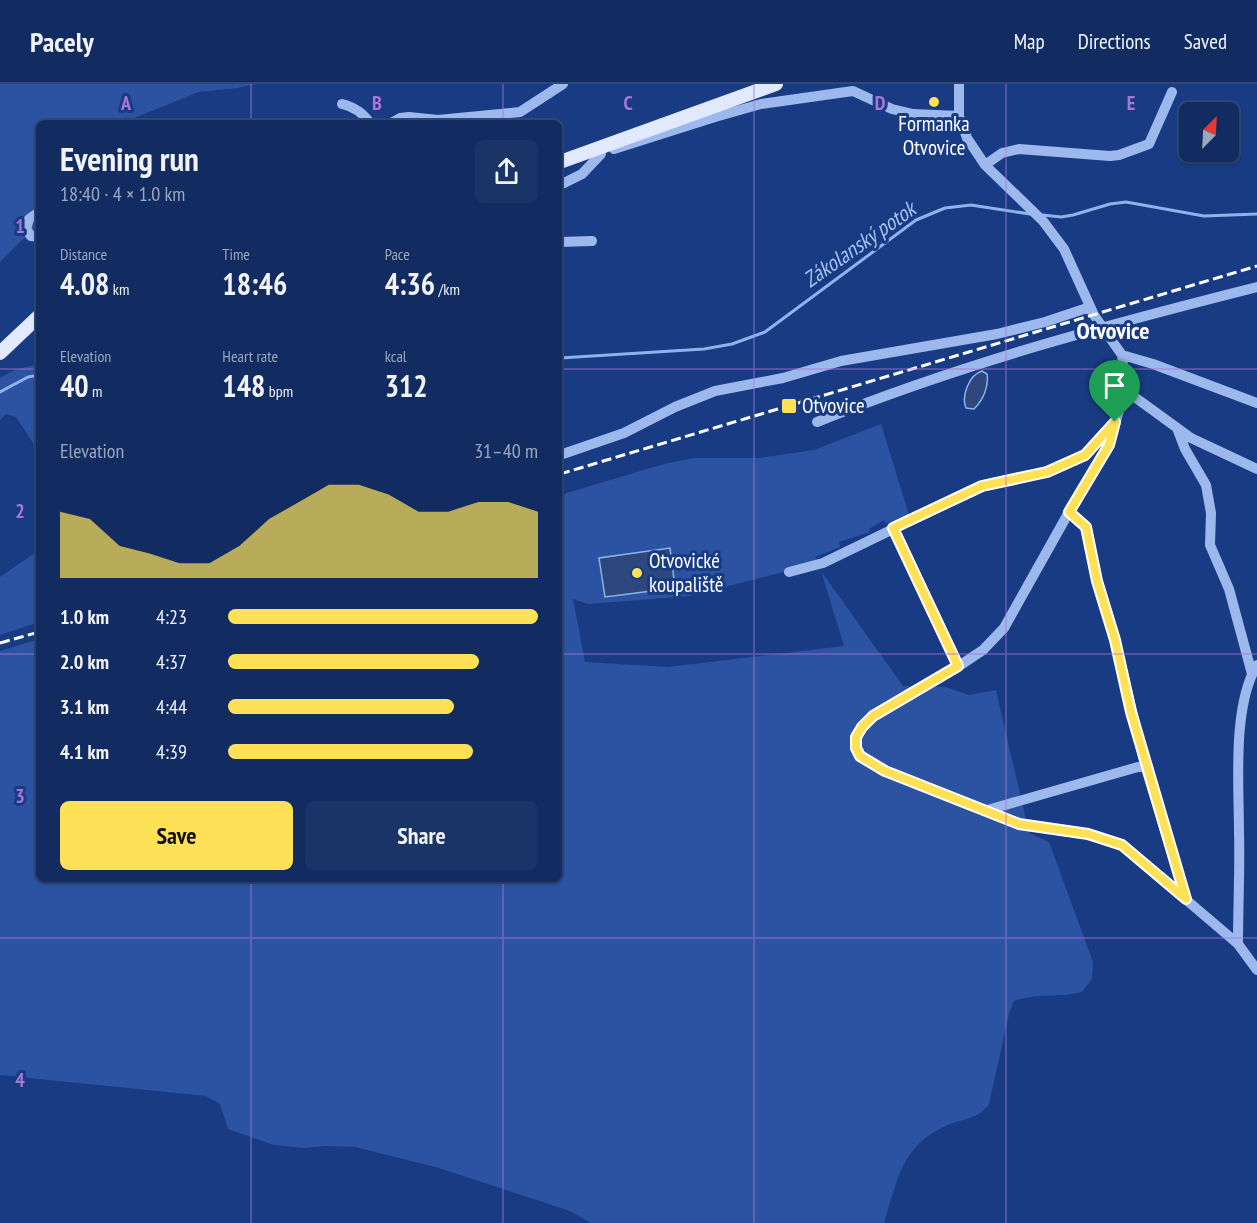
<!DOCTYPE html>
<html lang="en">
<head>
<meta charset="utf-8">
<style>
	:root { --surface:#122c62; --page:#1b3468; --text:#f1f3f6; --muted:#9ca7be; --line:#314877; --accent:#ffe157 }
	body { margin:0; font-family:"PT Sans Narrow",sans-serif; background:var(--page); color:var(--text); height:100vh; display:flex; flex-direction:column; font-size:22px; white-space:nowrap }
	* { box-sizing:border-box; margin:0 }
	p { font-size:20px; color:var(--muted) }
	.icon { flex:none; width:33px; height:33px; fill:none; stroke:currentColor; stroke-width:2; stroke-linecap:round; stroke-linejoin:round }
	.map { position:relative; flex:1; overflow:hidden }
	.details { position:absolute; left:36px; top:36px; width:526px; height:762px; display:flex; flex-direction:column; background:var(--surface); border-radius:9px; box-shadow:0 2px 4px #0004,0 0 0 2px var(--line) }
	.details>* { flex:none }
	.needle { width:39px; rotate:24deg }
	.tools { position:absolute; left:1179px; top:18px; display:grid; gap:12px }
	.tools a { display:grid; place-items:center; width:60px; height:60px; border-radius:9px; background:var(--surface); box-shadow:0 2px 4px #0004,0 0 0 2px var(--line); font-size:30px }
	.pin { position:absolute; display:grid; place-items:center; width:51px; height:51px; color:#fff; margin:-62px -26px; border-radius:50% 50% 50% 0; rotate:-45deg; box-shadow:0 0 6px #0007 }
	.pin .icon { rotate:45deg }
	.round { display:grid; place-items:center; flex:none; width:63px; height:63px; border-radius:9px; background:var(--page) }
	.overview { display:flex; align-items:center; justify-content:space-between; height:102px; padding:0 24px }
	h1 { font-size:33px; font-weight:800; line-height:45px }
	.figures { display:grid; grid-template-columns:repeat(3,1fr); gap:9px; height:102px; padding:6px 24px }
	.figures div { display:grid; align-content:center }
	.figures b { font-size:30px; font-weight:800 }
	.figures small { font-size:16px; font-weight:400 }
	.figures p { font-size:16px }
	.chart { height:168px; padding:12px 24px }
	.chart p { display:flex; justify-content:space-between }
	.chart svg { width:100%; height:108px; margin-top:6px; fill:var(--accent); opacity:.7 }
	.button { display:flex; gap:12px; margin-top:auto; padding:12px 24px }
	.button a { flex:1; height:69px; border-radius:9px; background:var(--accent); color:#111; font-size:24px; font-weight:800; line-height:69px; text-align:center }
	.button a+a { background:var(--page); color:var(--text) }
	ul { padding:0 24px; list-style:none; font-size:20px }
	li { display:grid; grid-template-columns:96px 72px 1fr; align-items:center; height:45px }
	li i { height:15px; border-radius:8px; background:var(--accent) }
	header { display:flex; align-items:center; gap:36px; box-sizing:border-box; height:84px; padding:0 30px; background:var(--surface); border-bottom:2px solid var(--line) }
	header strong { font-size:28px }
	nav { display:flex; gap:33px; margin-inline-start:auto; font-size:21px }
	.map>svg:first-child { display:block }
</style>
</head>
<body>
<header>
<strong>Pacely</strong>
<nav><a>Map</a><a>Directions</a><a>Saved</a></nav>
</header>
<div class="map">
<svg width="1257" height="1139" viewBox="0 0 1257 1139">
	<rect width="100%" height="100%" fill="#183b83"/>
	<path fill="#2b53a2" d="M0,0H256L237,4L199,8L122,39H39V145L23,155L0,178Z
		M39,280V368L16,333L6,330L0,336V294L14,286Z
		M881,340L909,431L886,439L884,436L869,445L870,448L839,458L840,463L815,473L817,477L799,484L689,512L588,520L573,515L585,578L668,583L844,562L821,487L903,602L946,603L969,611L996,606L1029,749L1049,758L1093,878L1092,895L1082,908C1060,914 1035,909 1014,917L1009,930L989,1020C979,1035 964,1034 948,1041C901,1061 898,1095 884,1139H591L570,1127L439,1084L355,1063L326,1062L304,1064L274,1061L228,1045L220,1020L206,1012L0,991V567L39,555V795H560V411L664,380L694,374H759L814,366Z
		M39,466V538L0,551V493Z"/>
	<path fill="#2e487d" stroke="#8fb1ee" stroke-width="1.5" d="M982,287L987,290C989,303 983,316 974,325L966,324C961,312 969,291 982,287Z
		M670,464L675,504L605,513L599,474Z"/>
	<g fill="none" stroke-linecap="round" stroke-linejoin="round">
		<path stroke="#8fb1ee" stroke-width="3" d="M1043,131L1061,133L1073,131L1110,120L1126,118L1204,132L1257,130
			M560,274L704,265L732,260L765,248L916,136L945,124L971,121L1030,130
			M0,308L28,293L39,291"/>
		<path stroke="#9cb8ec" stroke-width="10" d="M959,0V32L967,54L985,81L1043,137L1064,165L1094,231L1122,271L1125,306L1109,361L1069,428L1004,544L983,566L959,582L873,631L858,648L856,664L863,675L885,687L1019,740L1088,750L1122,761L1238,860L1257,886
			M342,20C355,23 363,29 370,39
			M391,39L400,34L409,33L438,36L520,28L563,0
			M614,65L715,33L761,20L853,7L892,25L913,30L959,32
			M985,81L1002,69L1019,65L1110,72L1119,71L1149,60L1172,8
			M560,101L582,90L601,70
			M39,128L29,135L26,145L31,152L39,153
			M560,158L592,157
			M1122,271L1153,280L1257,319
			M1125,306L1191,354L1257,385
			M817,338C961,280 1106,241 1257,203
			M1177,344L1185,365L1206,401L1211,429L1210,461L1229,505L1252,590
			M560,371L624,349L675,323L715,307L783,294L841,277L997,250L1045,238L1090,223
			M1069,428L1086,443L1097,497L1115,556L1145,681L1186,815
			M893,444L959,582
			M789,488L823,479L982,402L1047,388L1085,371L1113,340
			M984,727L1145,681
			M1238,860C1238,823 1240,786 1239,749C1239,702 1232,622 1257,581"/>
		<path stroke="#e1e9ff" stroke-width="14" d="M560,78L776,0
			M0,269L39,232"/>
		<path stroke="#fff" stroke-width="3" stroke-dasharray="10 4.5" stroke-linecap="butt" d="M560,390L1257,182
			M0,559L39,548"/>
	</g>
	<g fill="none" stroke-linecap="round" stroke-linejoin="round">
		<g stroke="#fff" stroke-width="12">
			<path id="route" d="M1115,338L1109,361L1069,428L1086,443L1097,497L1115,556L1131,628L1186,815L1122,761L1088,750L1019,740L885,687L860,672L856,664V653L862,643L873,632L958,582L893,444L982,402L1047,388L1085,371Z"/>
		</g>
		<use href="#route" stroke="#ffe157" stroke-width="8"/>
	</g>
	<path fill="none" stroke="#a976d5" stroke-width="1.5" stroke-opacity="0.55" d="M251,0V39M503,0V39M754,0V1139M1006,0V1139M0,285H39M560,285H1257M0,570H39M560,570H1257M251,795V1139M503,795V1139M0,854H1257"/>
	<g fill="#ffe157" stroke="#183b83" stroke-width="2">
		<circle cx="934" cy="18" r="6"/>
		<rect x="781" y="314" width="16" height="16" rx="3"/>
		<circle cx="637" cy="489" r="6"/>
	</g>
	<g text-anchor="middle" stroke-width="6" stroke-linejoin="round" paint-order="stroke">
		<g font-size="21" fill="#fff" stroke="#183b83" text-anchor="start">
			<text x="934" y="47" text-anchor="middle">Formanka<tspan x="934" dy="24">Otvovice</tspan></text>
			<text x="802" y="329">Otvovice</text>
			<text x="649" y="484">Otvovické<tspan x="649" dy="24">koupaliště</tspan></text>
		</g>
		<g font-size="22" font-style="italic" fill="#a7c2f3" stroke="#183b83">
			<text transform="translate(859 160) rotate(-35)" y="8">Zákolanský potok</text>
		</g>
		<g font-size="24" font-weight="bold" fill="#fff" stroke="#183b83">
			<text x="1113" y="255">Otvovice</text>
		</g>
	</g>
	<g font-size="20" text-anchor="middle" font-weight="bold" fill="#a976d5" stroke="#183b83" stroke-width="6" stroke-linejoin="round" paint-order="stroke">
		<text x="126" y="26">A</text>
		<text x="377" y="26">B</text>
		<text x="628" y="26">C</text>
		<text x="880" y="26">D</text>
		<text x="1131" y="26">E</text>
		<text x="20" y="149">1</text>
		<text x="20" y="434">2</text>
		<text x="20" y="719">3</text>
		<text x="20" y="1003">4</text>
	</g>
</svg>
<div class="tools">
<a><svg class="needle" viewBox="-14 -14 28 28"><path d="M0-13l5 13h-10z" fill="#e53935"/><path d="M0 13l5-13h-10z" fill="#9ca7be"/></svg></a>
</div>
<div class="pin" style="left:1115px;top:338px;background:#1e9e55"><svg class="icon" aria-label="arrive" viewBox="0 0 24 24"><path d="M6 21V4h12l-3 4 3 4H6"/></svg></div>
<section class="details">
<div class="overview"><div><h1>Evening run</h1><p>18:40 · 4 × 1.0 km</p></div><a class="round"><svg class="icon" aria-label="share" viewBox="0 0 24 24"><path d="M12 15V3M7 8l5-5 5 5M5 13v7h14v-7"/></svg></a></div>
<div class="figures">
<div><p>Distance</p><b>4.08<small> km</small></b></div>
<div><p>Time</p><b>18:46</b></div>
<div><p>Pace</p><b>4:36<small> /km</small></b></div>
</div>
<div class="figures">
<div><p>Elevation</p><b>40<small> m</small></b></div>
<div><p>Heart rate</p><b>148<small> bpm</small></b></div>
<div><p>kcal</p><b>312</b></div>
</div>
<div class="chart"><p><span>Elevation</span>31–40 m</p>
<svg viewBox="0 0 160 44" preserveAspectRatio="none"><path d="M0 44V17L10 20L20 31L30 34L40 38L50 38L60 31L70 20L80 13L90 6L100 6L110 10L120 17L130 17L140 13L150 13L160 17V44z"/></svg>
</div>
<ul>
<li><b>1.0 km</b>4:23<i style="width:100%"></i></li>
<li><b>2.0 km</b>4:37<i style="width:81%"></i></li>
<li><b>3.1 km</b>4:44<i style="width:73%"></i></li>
<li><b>4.1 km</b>4:39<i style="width:79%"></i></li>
</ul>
<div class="button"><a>Save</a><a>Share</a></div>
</section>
</div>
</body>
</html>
